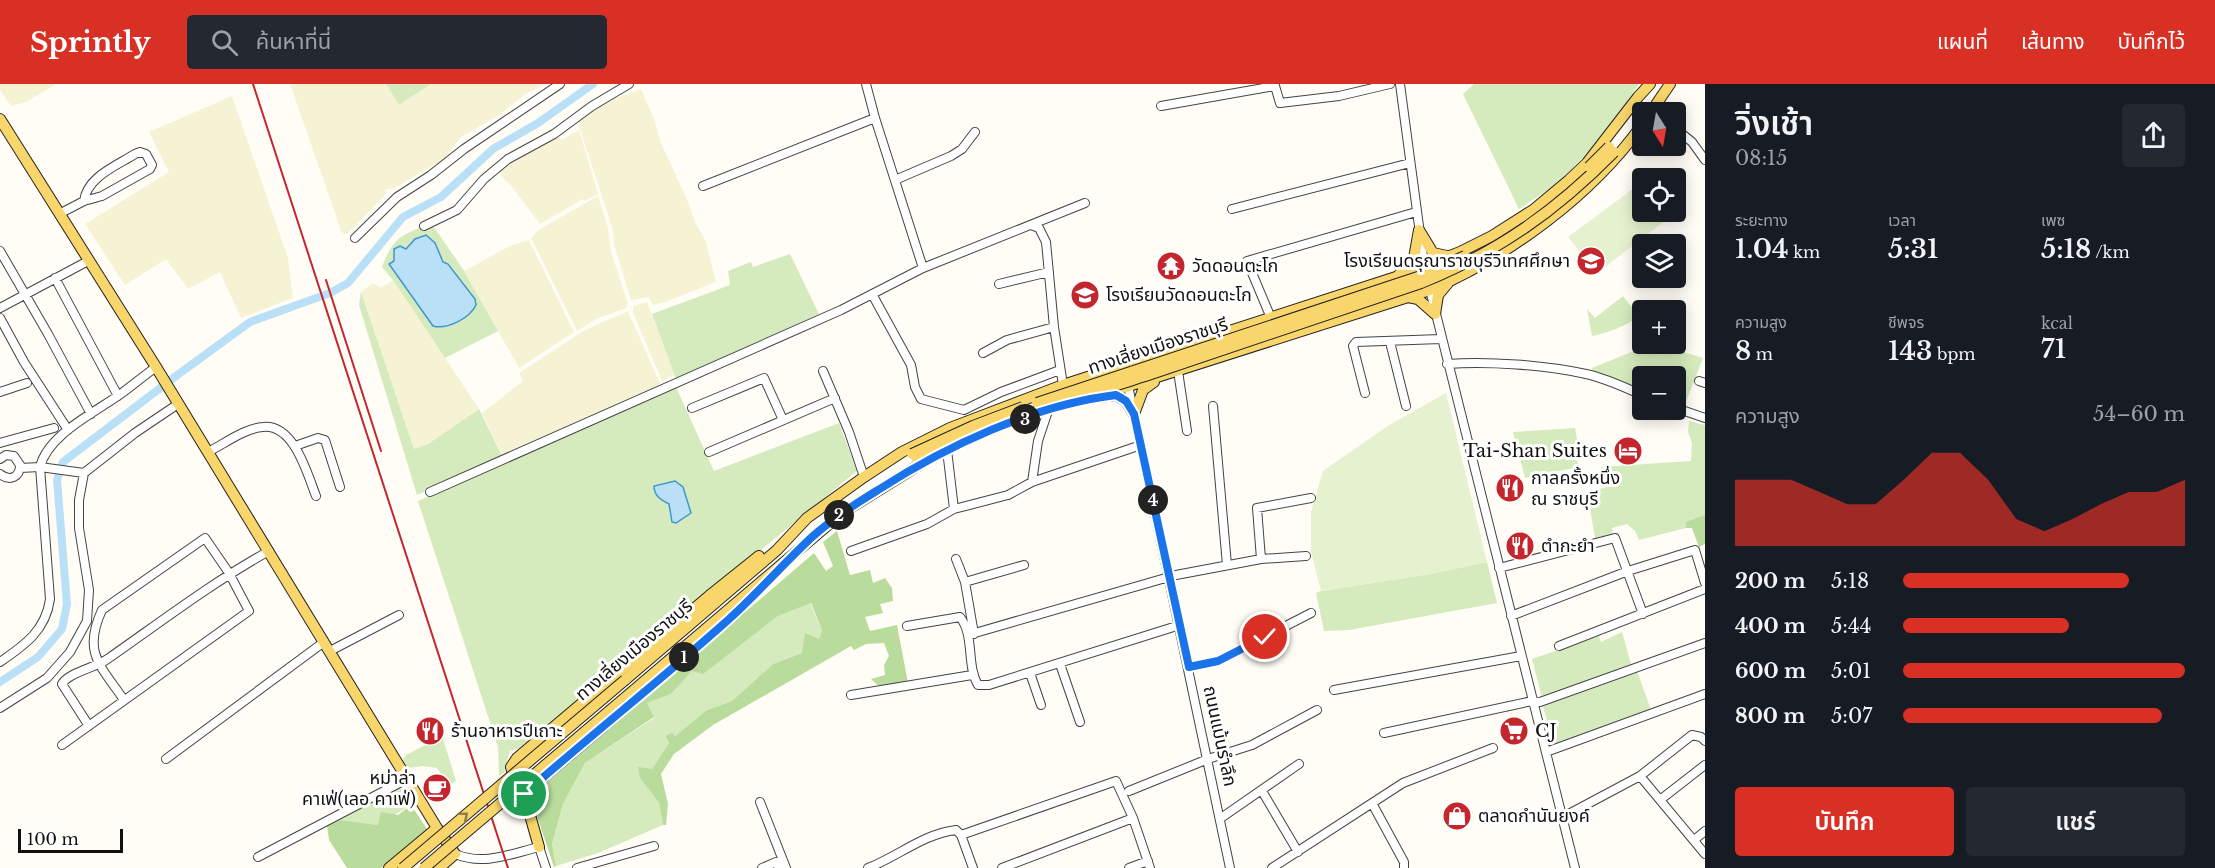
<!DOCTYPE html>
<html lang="th">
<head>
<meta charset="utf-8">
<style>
	:root { --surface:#171b24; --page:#242831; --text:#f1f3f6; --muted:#9ea1a6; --accent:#d93025 }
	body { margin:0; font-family:"Libre Baskerville","Noto Sans Thai",serif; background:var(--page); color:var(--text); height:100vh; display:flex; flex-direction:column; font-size:22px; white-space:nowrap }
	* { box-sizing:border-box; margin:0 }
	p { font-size:20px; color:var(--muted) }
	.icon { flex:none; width:33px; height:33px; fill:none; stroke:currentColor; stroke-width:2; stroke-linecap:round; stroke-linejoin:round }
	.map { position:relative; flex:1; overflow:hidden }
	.panel { display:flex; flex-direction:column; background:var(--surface); width:510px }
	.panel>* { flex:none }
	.needle { width:39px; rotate:169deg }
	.controls { position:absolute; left:1632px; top:18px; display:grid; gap:12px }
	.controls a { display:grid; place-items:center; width:54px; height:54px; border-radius:6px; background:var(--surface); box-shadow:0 3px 15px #0003; font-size:30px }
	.scale { position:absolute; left:18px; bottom:15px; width:105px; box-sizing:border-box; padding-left:6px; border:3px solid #111; border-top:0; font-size:16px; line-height:21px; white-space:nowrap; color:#111; -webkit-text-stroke:4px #fff; paint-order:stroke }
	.pin { position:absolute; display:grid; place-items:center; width:51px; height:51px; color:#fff; margin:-26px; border:3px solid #fff; border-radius:50%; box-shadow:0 2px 6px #0007 }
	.km { position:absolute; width:30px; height:30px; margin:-15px; border-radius:50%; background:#222; color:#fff; font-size:16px; line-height:30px; text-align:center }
	.round { display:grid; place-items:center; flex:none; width:63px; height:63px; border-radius:6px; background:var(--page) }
	.summary { display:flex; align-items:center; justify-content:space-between; height:102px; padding:0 30px }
	h1 { font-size:33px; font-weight:600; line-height:45px }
	.stats { display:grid; grid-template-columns:repeat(3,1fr); gap:9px; height:102px; padding:6px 30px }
	.stats div { display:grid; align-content:center }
	.stats b { font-size:26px; font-weight:600 }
	.stats small { font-size:16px; font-weight:400 }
	.stats p { font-size:16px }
	.chart { height:168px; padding:12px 30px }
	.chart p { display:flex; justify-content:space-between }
	.chart svg { width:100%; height:108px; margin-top:6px; fill:var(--accent); opacity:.7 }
	.cta { display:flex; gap:12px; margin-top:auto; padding:12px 30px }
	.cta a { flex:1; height:69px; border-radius:6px; background:var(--accent); color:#fff; font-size:24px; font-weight:600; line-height:69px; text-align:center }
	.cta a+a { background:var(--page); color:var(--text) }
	ul { padding:0 30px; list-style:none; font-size:20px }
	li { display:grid; grid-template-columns:96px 72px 1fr; align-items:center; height:45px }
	li i { height:15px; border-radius:8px; background:var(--accent) }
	header { display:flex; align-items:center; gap:36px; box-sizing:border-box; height:84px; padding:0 30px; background:var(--accent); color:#fff }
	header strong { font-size:28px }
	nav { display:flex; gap:33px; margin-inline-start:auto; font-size:21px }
	.search { width:420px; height:54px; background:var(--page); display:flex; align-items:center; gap:15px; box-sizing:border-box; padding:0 21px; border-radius:6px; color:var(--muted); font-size:22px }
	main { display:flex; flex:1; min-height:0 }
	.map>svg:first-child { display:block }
</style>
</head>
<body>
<header>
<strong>Sprintly</strong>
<div class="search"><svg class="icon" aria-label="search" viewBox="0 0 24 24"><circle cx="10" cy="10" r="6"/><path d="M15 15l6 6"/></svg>ค้นหาที่นี่</div>
<nav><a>แผนที่</a><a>เส้นทาง</a><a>บันทึกไว้</a></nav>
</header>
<main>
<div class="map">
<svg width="1705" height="784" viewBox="0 0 1705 784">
	<rect width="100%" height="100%" fill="#fffdf5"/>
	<path fill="#f6f3d4" d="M0,0H56L26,18L11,22L0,6Z
		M290,0H386L399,21L431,0H545L524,11L501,30L461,53L444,75L393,105H386L385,111L347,150L342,149Z
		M641,5L654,35L661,59L686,113L695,138L706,158L716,198L665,218L653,221L648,213L631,216L614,160L613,146L577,36L605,18Z
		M232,12L288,174L293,214L241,234L220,188L188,205L166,175L125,201L85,140L169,88L149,48Z
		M579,46L598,110L585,117L583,115L540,140L512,103L502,93L500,87L505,81L559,53L562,56Z
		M598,112L608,144L611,168L628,220L626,224L596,235L577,247L531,154L540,145Z
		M529,156L574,248L519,284L464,187L510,162Z
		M393,196L479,325L428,360L414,366L361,208L373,199L381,204Z
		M647,218L675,291L662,297L633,229V222Z
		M628,227L661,302L502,372L482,329L523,297L519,289L585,246Z"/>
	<path fill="#d5ebbd" d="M386,0H431L399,21Z
		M1474,0H1639L1601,55L1565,92L1560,98L1519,125L1463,10Z
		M424,142L434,143L464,187L498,247L445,274L393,196L382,183C392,157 398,152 424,142Z
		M790,170L819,230L676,295L652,230L730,201L728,187L751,178L753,183Z
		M361,208L414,365L428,360L479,325L502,372L417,411L359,221Z
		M1623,212L1639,232C1625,243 1609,248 1592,252L1587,225L1595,234Z
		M1651,260H1657L1703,274L1684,323L1676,320V292H1642V307L1593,288L1592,284Z
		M676,303L714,387L839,339L857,387L520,664L510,667L504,688L499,692L498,663L418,417Z
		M1689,337L1705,341V431L1687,438L1686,444L1639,456L1635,447L1627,440L1612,444L1613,451L1595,454L1587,407L1605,404L1601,383L1691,377L1692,359L1688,348Z
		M1575,344L1580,371L1576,374L1579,383L1525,394L1513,348Z
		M1487,478L1497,519L1349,546L1324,547L1316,509L1321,507L1430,490Z
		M810,519L822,546L819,555L802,569L773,580L732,617L707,626L675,652L665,653L669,659L652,685L640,694L659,719L663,741L598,769L556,782L552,760L563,720L585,679L654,634L646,619L671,610L692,587L746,556L778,532Z
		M1622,548L1631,580L1542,614L1532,575L1599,552L1601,558Z
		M1637,587L1651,626L1554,663L1543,622Z
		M441,648L456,697L442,705L438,700L445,696L437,684L423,682L409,684L402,677L406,671L433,657L435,659L441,655L438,651Z
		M398,704H400L411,721L378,741L341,736L327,741Z"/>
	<path fill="#b9dc9c" d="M1705,431V460L1699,463L1692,444H1686V438Z
		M837,447L850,491L870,486L873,499L885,494L892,504L893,517L880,520L883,529L865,533L870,547L897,541L908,599L879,602L871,595L885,591L884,581L889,572L884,559L866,560L854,566L851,562L713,641L674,670L661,690L668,720L666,741H663L659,719L640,694L638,683L652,685L669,659L665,652L672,649L675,652L707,626L732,617L773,580L802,569L805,549L819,555L822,546L811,519L778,532L703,590L692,587L671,610L647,619L654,633L585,679L563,720L552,760L556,782L554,783L533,720L535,709L814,469L826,487L833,482L823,458Z
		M411,721L427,745L381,784H347L329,756L327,741L341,736L378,741L381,728L398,731Z"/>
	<path fill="#e6f2cf" d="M1641,99L1642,128H1666L1670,133L1597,189L1568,153Z
		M1446,309L1487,478L1430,490L1321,507L1311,468V428L1323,387L1389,341Z"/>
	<path fill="#b9e0f7" stroke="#3f96cf" stroke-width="1.5" d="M426,151L435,159L443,178L448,180L475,215L476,221C470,234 447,246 433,242L389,180L394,177V165L400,162L406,165L415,155Z
		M675,397L683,403L691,429L676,439L672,438L669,420C661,416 654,412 654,402Z"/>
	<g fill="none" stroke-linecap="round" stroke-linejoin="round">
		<path stroke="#b9e0f7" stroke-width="8" d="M0,598L38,573L62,545L67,520L57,396L63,378L176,292L250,238L330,209L348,199L403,133L441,113L493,65L538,39L593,0"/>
		<g stroke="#444" stroke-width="10">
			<path id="minor" d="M866,0L875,34L923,184
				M1400,0L1425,187
				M1161,22L1275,2L1280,19L1339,12L1390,0
				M1676,45L1692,58L1705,76
				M895,96L951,72L962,65L975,48
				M703,102L875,34
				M1232,125L1410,79
				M59,130L84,117L102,112L150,85L152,81L146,70L140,68L135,70C116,82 87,93 84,117
				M1031,141L1039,144L1046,158L1054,243L1063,301
				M424,142L457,126L484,95L508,75L554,50L592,22L629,0
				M355,154L397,113L431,91L464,65L560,0
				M0,167L48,250L91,330
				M55,194L118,312
				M999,200L1049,188
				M1429,202L1575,784
				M872,210L911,281L915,303L921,315L964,326L1001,308L1060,286
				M0,224L88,177
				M0,234L24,278L68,346
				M1271,234L1247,177L1416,128
				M1390,258L1406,322
				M983,269L1007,256L1054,243
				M1447,280C1489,277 1544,281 1586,290C1605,294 1624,303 1642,311
				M823,287L849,348L864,393
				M1178,287L1187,347
				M1127,297L1230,784
				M1699,297L1705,299
				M0,308L27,299
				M1365,309L1353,262L1356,258L1441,255
				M1213,322L1227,481
				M692,324L764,294L783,336
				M1676,324L1705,334
				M0,359L54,344
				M295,362L318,354L325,356L340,403
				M947,366L954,425
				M208,368C224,360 245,344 263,343C294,340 307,389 316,412
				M709,368L835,314
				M0,375L6,371L14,372L20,381C20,393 10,398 0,390
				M20,384L40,383L84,389
				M1032,398L1038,357L1048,327
				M430,408L841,226L923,184L1085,119
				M851,467L927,440L954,425L1008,411L1032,398L1141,361
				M956,475L965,498L974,550
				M1261,475L1257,424L1311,414
				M1499,484L1615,454L1643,530
				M965,498L1024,481
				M1511,532L1628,487L1695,466L1705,499
				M907,542L960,533C975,552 966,581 978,601H989L1180,541
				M968,551L1176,491L1261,475L1306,472
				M1559,562L1705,505
				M330,567L399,531
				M0,578C25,561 46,546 50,515L40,383C48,350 96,328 122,309C134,300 145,291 156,283
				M1060,580L1080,638
				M1189,583L1218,577L1311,529
				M1030,589L1041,621
				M1334,606L1521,572
				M851,611L972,591
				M0,624L47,594L70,568L87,537L89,506L79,444V416L84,389L135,349L178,320
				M89,642L62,600C69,588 96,584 109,574C162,537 213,498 269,467
				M1384,649L1532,617L1540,618L1705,559
				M62,661L249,527L229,489L205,454L102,526C82,569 101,582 124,616
				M1546,668L1705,610
				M166,675L324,558
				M1640,692L1705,770
				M1129,707L1208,675L1252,661L1317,626
				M1262,707L1298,768
				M1660,716L1705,681
				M760,718L786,784
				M1373,721L1404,778V784
				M1563,733L1640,692L1692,651L1701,653L1705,657
				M1221,734L1299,680
				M961,751L1116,697L1133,734L1150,784
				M1694,756L1705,747
				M455,770C484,782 510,770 539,763L546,784
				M258,773L407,695
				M577,784L654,762
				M762,784L776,778L779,784
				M868,784C897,773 923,750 956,746L961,751L973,784
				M1002,784L1133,734
				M1129,784L1148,777
				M1272,784L1403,699L1493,664"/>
		</g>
		<g stroke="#222" stroke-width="12">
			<path id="major" d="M1651,28L1670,0
				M0,35L156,283L437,744L455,770L439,784
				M1419,146L1433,169L1447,172
				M1400,189L1414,174L1419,146
				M1408,213L1418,215L1435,230
				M1435,230L1438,211L1448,199
				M1110,308L1430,206C1509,172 1592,111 1642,41
				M1090,314L1116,311L1126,317L1134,330
				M1134,330L1143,306L1154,298
				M750,515L729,535L524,710L514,696L511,683L517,674L709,512L759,472
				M625,596L777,466L807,434L864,393L902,368L950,344L1063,301L1396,193L1460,168L1492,152L1533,126L1569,96L1587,79L1638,13L1650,0
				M634,606L842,429L929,375
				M524,710L539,763
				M389,784L437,744"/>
		</g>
		<use href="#minor" stroke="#fff" stroke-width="8"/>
		<use href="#major" stroke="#f9d66b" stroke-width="10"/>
		<path stroke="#c4262e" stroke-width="2" d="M253,0L508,784
			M326,196L381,367"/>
		<g stroke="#222" stroke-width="12" stroke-linecap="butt">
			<path id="major-bridge" d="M1589,83L1609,63
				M1037,319L1421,192L1465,172
				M912,370L973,342L1023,323
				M917,377C994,338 1075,315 1157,288C1245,259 1333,229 1421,199C1498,168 1556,127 1614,68
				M403,784L625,596
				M424,784L634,606"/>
		</g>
		<use href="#major-bridge" stroke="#f9d66b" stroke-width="10"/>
	</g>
	<defs><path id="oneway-chevron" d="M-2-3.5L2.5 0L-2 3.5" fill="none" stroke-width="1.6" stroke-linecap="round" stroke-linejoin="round" transform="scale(1.5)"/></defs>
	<use stroke="#917d42" href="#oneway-chevron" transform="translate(464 732) rotate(-40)"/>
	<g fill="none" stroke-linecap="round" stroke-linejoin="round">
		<g stroke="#fff" stroke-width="12">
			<path id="route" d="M524,710C591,651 661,596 728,536C757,510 783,480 812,453C832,435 855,420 878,406C948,361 1034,321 1116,311L1126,317L1134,330L1189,583L1218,577L1265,553"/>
		</g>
		<use href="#route" stroke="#1a73e8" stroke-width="8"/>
	</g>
	<defs>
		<g id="school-disc" transform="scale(1.5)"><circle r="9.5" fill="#c4262e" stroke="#fff"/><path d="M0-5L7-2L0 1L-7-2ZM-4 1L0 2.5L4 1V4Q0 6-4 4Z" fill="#fff"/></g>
		<g id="temple-disc" transform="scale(1.5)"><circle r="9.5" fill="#c4262e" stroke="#fff"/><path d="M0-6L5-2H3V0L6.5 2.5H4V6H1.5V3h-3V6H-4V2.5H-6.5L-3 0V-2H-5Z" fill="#fff"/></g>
		<g id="hotel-disc" transform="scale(1.5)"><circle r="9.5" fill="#c4262e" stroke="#fff"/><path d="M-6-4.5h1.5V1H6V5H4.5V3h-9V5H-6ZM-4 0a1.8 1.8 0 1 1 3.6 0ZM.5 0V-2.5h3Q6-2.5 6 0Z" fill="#fff"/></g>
		<g id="restaurant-disc" transform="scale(1.5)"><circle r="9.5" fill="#c4262e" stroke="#fff"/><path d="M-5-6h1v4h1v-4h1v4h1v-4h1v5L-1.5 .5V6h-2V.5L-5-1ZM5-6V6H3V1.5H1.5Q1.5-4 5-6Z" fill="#fff"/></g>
		<g id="supermarket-disc" transform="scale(1.5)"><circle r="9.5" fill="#c4262e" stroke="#fff"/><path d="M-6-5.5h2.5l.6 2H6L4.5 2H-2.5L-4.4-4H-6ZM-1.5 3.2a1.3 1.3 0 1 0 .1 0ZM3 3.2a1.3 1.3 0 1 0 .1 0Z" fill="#fff"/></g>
		<g id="cafe-disc" transform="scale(1.5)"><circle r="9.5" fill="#c4262e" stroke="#fff"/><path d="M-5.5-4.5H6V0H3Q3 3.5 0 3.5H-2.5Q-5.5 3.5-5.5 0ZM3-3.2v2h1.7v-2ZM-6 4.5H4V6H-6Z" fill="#fff"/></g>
		<g id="shop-disc" transform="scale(1.5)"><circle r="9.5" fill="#c4262e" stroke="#fff"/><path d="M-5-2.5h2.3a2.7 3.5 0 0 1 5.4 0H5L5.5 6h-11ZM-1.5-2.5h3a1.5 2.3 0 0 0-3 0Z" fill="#fff"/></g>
	</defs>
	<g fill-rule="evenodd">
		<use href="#school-disc" x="1591" y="177"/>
		<use href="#temple-disc" x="1171" y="182"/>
		<use href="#school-disc" x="1085" y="211"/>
		<use href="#hotel-disc" x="1628" y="367"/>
		<use href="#restaurant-disc" x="1510" y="404"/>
		<use href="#restaurant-disc" x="1520" y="462"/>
		<use href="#restaurant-disc" x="430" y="647"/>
		<use href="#supermarket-disc" x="1514" y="647"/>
		<use href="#cafe-disc" x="437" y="704"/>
		<use href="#shop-disc" x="1457" y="732"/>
	</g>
	<g text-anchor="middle" stroke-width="6" stroke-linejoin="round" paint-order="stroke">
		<g font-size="18" fill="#111" stroke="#fff" text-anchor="start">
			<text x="1570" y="183" text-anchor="end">โรงเรียนดรุณาราชบุรีวิเทศศึกษา</text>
			<text x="1192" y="188">วัดดอนตะโก</text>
			<text x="1106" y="217">โรงเรียนวัดดอนตะโก</text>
			<text x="1607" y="373" text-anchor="end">Tai-Shan Suites</text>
			<text x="1531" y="400">กาลครั้งหนึ่ง<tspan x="1531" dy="21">ณ ราชบุรี</tspan></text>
			<text x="1541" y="468">ตำกะยำ</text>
			<text x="451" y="653">ร้านอาหารปีเถาะ</text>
			<text x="1535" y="653">CJ</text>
			<text x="416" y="700" text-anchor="end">หม่าล่า<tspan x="416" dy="21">คาเฟ่(เลอ คาเฟ่)</tspan></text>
			<text x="1478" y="738">ตลาดกำนันยงค์</text>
		</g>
		<g font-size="18" fill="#111" stroke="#fff">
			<text transform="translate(1158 262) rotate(-18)" y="6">ทางเลี่ยงเมืองราชบุรี</text>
			<text transform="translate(634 566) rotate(-40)" y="6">ทางเลี่ยงเมืองราชบุรี</text>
			<text transform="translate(1220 652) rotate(78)" y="6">ถนนแม้นรำลึก</text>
		</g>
	</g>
</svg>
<div class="controls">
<a><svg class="needle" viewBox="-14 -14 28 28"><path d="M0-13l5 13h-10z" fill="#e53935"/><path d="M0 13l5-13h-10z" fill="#9ea1a6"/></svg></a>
<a><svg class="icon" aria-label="locate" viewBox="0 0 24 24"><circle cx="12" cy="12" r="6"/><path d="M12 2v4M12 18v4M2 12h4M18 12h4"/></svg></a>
<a><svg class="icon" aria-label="layers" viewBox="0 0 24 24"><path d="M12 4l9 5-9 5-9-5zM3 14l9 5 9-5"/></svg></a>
<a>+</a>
<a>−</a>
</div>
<div class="scale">100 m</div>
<div class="pin" style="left:524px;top:710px;background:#1e9e55"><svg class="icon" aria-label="arrive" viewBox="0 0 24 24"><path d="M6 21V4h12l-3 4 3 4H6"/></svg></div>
<div class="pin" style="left:1265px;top:553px;background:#d93025"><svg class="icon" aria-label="check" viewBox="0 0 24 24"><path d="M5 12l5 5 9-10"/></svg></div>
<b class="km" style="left:684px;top:573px">1</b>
<b class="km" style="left:839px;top:431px">2</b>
<b class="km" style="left:1025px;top:335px">3</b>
<b class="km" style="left:1153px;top:416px">4</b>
</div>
<section class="panel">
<div class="summary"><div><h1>วิ่งเช้า</h1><p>08:15</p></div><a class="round"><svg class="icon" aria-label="share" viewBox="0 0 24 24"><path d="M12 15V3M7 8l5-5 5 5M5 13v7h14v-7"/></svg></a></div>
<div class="stats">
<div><p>ระยะทาง</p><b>1.04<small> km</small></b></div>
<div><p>เวลา</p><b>5:31</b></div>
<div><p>เพซ</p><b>5:18<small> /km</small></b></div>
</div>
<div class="stats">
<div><p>ความสูง</p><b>8<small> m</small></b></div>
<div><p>ชีพจร</p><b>143<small> bpm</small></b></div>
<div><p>kcal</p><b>71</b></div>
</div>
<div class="chart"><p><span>ความสูง</span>54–60 m</p>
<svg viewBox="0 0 160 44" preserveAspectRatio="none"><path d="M0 44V17L10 17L20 17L30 22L40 27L50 27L60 17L70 6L80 6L90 17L100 33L110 38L120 33L130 27L140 22L150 22L160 17V44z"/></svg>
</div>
<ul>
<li><b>200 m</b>5:18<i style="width:80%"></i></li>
<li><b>400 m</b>5:44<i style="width:59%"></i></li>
<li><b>600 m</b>5:01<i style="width:100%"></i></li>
<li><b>800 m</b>5:07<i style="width:92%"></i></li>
</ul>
<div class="cta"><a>บันทึก</a><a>แชร์</a></div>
</section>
</main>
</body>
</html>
